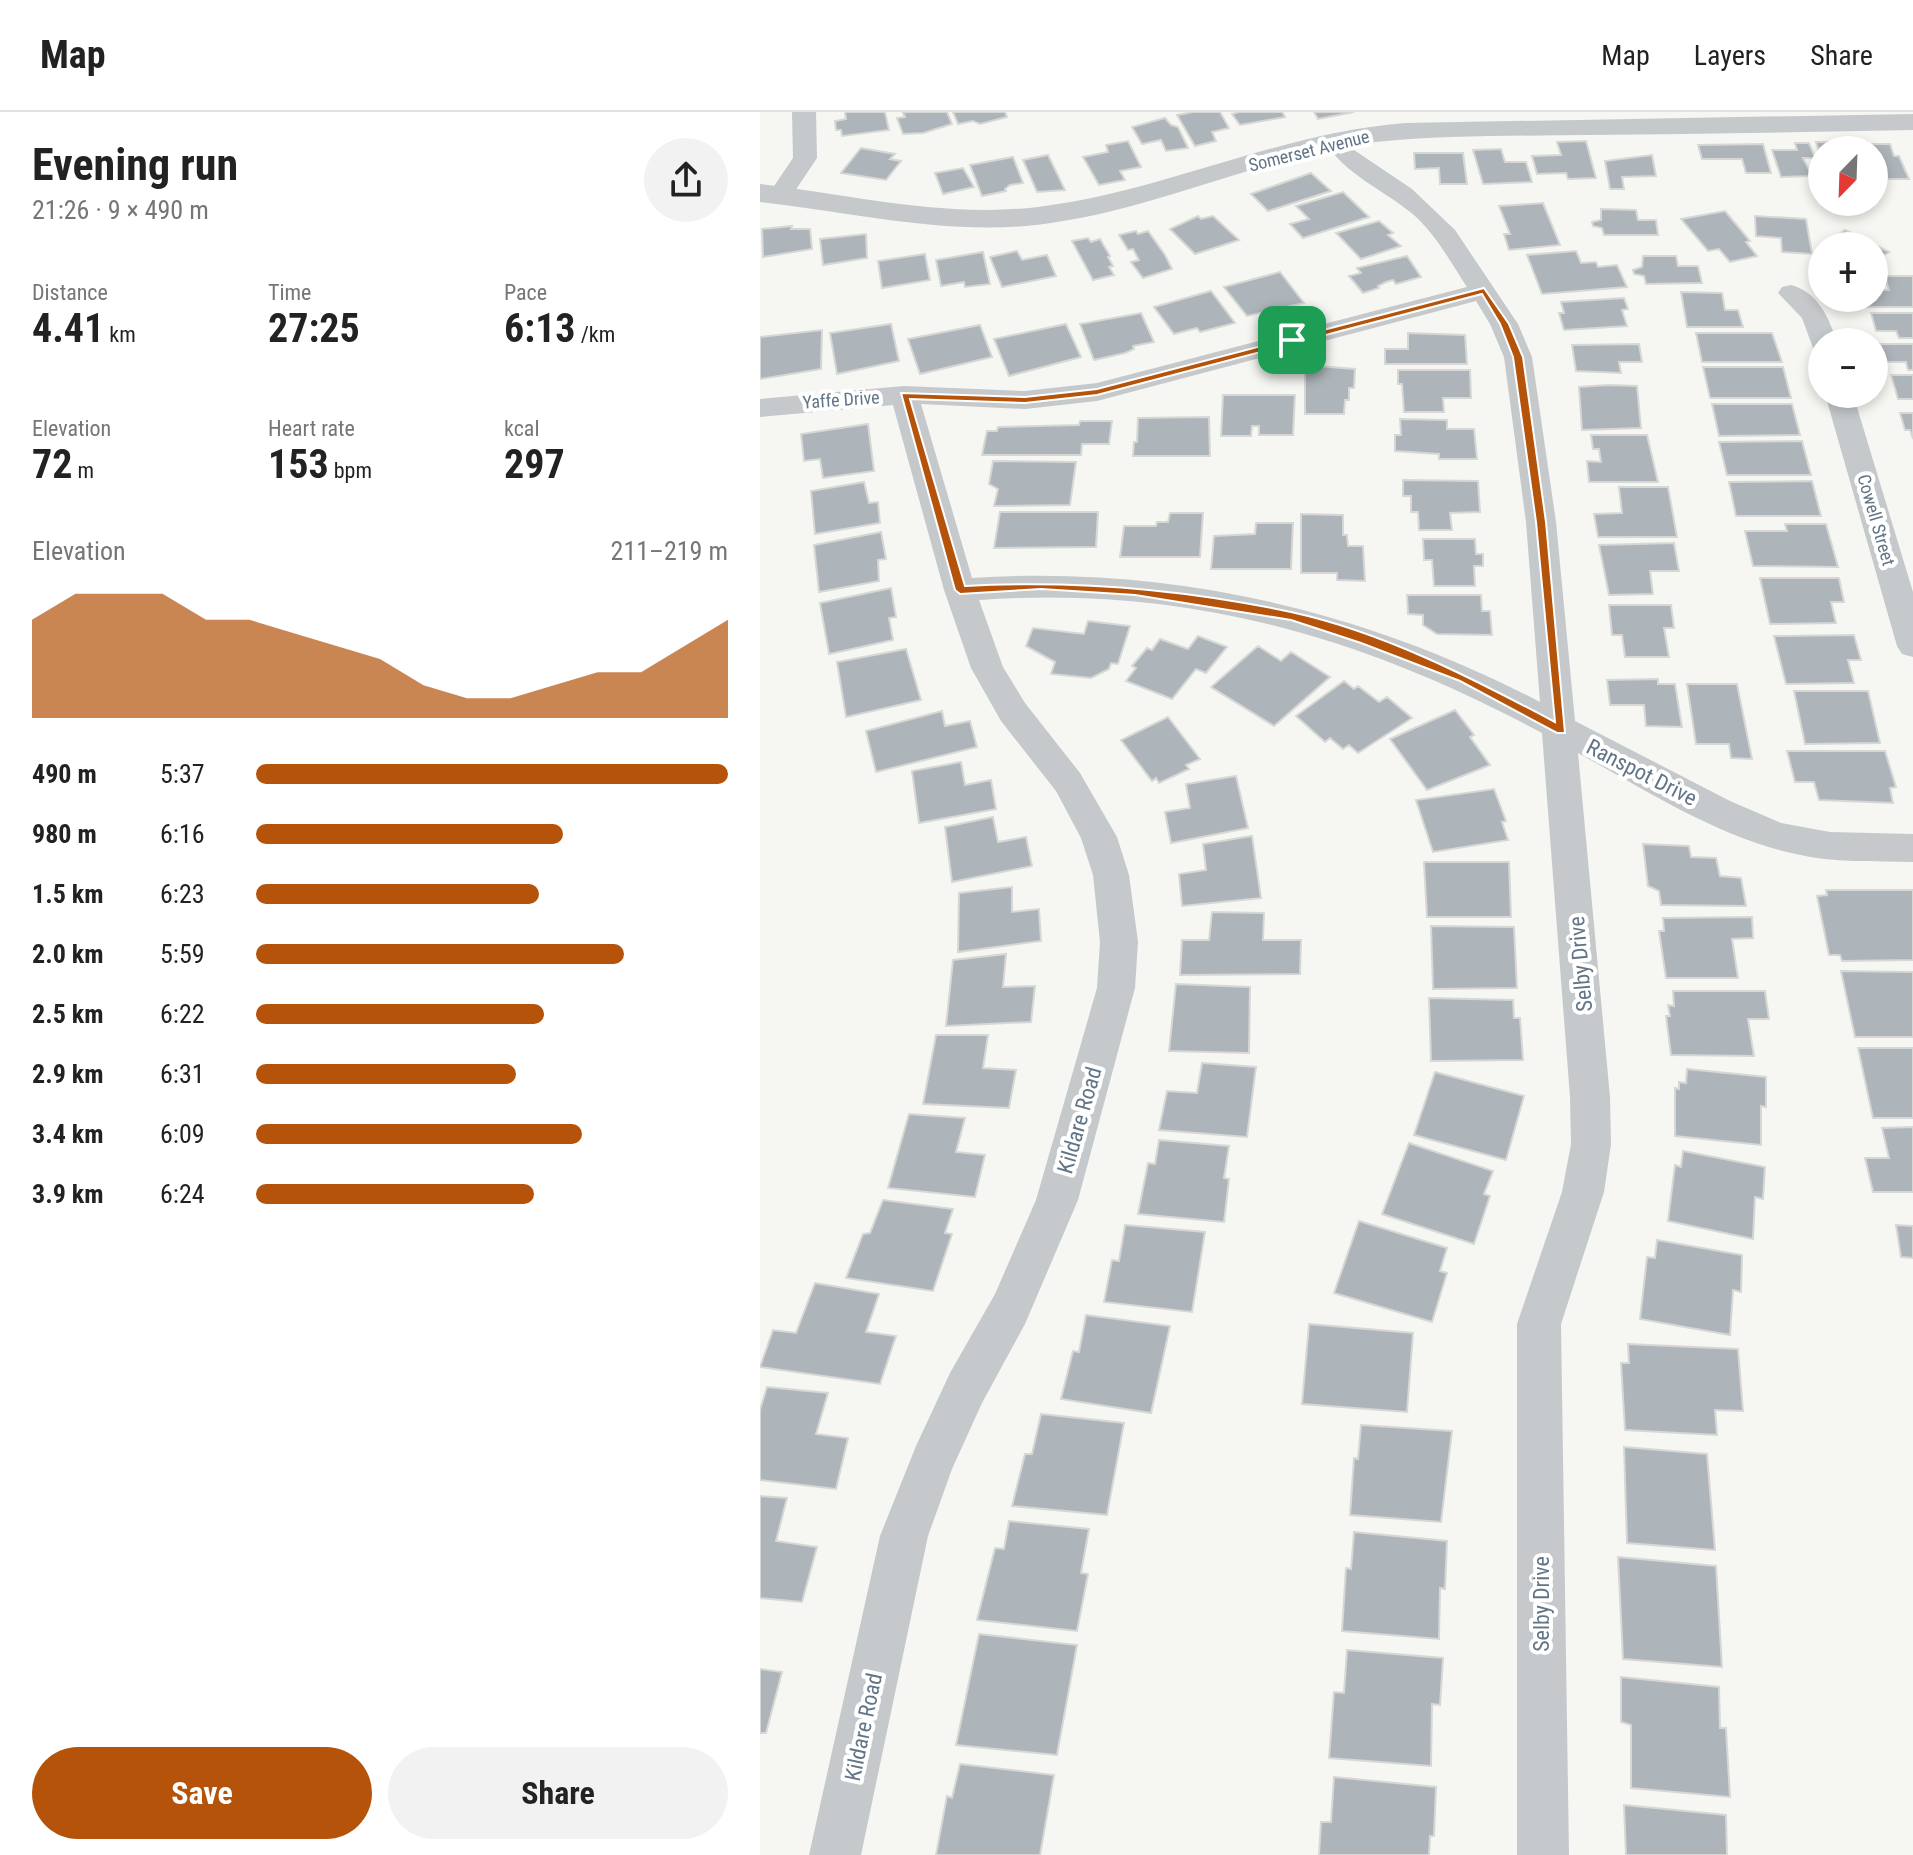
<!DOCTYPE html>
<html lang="en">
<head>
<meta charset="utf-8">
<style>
	:root { --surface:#fff; --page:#f2f2f2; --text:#222; --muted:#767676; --line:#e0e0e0; --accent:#b45309 }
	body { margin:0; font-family:"Roboto Condensed",sans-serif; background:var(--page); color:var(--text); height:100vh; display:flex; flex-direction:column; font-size:30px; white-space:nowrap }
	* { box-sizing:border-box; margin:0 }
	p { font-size:26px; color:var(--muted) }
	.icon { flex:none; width:44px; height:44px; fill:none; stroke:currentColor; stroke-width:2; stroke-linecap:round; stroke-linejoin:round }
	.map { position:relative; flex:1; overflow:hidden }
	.side { display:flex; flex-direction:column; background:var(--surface); width:760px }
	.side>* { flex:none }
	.needle { width:52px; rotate:203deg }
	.fabs { position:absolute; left:1048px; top:24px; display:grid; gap:16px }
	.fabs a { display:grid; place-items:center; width:80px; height:80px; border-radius:50%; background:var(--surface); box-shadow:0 4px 12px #0003; font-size:40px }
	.pin { position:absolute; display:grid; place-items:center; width:68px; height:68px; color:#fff; margin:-34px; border-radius:16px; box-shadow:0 4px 12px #0006 }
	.round { display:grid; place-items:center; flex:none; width:84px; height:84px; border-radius:42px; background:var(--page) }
	.overview { display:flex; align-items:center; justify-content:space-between; height:136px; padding:0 32px }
	h1 { font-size:44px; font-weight:700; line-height:60px }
	.figures { display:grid; grid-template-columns:repeat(3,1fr); gap:12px; height:136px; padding:8px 32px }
	.figures div { display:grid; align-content:center }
	.figures b { font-size:40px; font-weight:700 }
	.figures small { font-size:22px; font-weight:400 }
	.figures p { font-size:22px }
	.chart { height:224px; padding:16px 32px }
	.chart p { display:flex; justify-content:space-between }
	.chart svg { width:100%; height:144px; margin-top:8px; fill:var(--accent); opacity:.7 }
	.primary-button { display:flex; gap:16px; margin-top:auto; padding:16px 32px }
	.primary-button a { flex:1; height:92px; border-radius:48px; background:var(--accent); color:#fff; font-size:32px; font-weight:700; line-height:92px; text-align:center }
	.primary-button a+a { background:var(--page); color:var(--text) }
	ul { padding:0 32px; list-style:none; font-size:26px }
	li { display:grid; grid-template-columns:128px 96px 1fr; align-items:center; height:60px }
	li i { height:20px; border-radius:10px; background:var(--accent) }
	header { display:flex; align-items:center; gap:48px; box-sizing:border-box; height:112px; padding:0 40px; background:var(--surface); border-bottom:2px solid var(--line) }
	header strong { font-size:38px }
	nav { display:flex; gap:44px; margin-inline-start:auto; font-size:28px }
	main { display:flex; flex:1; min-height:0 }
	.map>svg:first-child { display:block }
</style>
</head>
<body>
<header>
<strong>Map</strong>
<nav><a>Map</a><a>Layers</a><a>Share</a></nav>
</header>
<main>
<section class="side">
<div class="overview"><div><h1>Evening run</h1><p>21:26 · 9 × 490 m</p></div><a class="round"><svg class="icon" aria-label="share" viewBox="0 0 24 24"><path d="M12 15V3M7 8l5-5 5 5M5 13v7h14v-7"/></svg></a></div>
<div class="figures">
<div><p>Distance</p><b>4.41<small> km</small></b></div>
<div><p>Time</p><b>27:25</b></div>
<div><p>Pace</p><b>6:13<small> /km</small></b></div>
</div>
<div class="figures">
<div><p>Elevation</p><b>72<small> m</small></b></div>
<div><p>Heart rate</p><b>153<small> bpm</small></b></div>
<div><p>kcal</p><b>297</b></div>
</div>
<div class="chart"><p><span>Elevation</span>211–219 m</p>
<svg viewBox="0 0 160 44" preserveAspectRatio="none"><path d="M0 44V14L10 6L20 6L30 6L40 14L50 14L60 18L70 22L80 26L90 34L100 38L110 38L120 34L130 30L140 30L150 22L160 14V44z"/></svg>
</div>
<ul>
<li><b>490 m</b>5:37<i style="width:100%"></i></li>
<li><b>980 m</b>6:16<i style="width:65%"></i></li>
<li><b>1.5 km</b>6:23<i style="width:60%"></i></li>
<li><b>2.0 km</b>5:59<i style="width:78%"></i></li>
<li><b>2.5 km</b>6:22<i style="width:61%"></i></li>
<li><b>2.9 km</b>6:31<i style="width:55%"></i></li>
<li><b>3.4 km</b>6:09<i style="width:69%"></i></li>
<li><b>3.9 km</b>6:24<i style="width:59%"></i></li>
</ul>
<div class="primary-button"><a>Save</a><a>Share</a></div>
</section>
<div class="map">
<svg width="1153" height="1743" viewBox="0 0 1153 1743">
	<rect width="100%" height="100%" fill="#f6f6f2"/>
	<path fill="#adb5bb" stroke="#d7d7d5" stroke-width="2" d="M85,0H125L129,18L82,24L81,18H76L75,9L86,7Z
		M187,0L192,12L163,21L143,22L137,6L145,5L143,1L147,0Z
		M193,0H245L247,5L220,12L213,9L198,12Z
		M433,0H460L469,16L452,20L456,29L435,34L417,3Z
		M479,0H522L525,5L480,13L472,2Z
		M554,0H594L558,7Z
		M405,6L411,13L418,15L428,36L406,39L401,28L382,32L372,15Z
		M368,29L381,55L360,59L365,68L339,73L323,45L348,40L346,33Z
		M826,29L836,66L808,67L806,61L777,62L772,44L801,43L797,30Z
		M1056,30H1072L1074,35L1099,34L1101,38H1062L1061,46Z
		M1035,31H1049L1055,46H1043L1052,64L1021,65L1012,38H1037Z
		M1003,32L1011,61H986L982,47H942L938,33Z
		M1103,32H1130L1134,44H1139L1149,67H1116L1114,38H1105Z
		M101,36L135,42L130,47L141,49L126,68L81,61Z
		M741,37L745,50H766L772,70L723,72L713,38Z
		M654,41H703L707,72H680L679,56L655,57Z
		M288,43L305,78L277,80L263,48Z
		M892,43L896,64L862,65L864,77H850L845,49Z
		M253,45L263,71L250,73L245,77L246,79L222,84L210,53Z
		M203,56L214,75L183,82L175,61Z
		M551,61L571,79L508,99L491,82Z
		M583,80L609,105L543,126L530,112L549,107L536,94Z
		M783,91L800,133L749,138L744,122H750L739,94Z
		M841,97L876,98L878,108H896L898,123H844L842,116L833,114L832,110L841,108Z
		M965,99L990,129L986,130L997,144L970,150L959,137L948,139L921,107Z
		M438,104L441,107L453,104L479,128L435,142L410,117Z
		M995,104L1046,107L1052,142L1022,140L1021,126L996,124Z
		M619,109L633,121L628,123L641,134L601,147L576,121Z
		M32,114L31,117H50L52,137L3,145L2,117Z
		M1085,118L1129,140L1114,149V134L1064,132Z
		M376,119L378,122L388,119L405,143L412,157L383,166L371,150L379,148L373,137L368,138L359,123Z
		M106,122L107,146L63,153L60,127Z
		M328,126L331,130L340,127L350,144L348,145L353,154L349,155L354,163L333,168L312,129Z
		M257,139L262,148L287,143L296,164L242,175L230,145Z
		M816,139L821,151L836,150L838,155L857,153L867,175L782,182L767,143Z
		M223,140L230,172L205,175L204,170L181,174L176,148Z
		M165,142L170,168L122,176L118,149Z
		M647,144L661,165L636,172L633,168L626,170L618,174L619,176L603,181L589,164L601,161L597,156Z
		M883,144H916L918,154H938L942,171L886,172L884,164L874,162L873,158L882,155Z
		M520,160L544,191L487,204L464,175Z
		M1125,164H1153V195H1108L1105,186H1114V178H1129Z
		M451,179L475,211L440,220L437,216L414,222L394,195Z
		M921,180L962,181L965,198H978L983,215H927Z
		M864,186L868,197L862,198L867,214L804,218L799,201H804L801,190Z
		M381,201L394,230L373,234L374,237L365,241L334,248L320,212Z
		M1111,201H1153V226H1139L1136,219H1116Z
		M131,212L139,249L77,262L70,221Z
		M306,212L321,245L249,264L234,227Z
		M220,213L232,245L160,262L148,227Z
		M62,218L61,257L0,267V225Z
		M648,221L705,223L707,252H625V237H648Z
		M936,221H1012L1022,250H942Z
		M879,232L882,250H859L861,261L816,259L812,233Z
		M1120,232H1153V258H1148L1146,250H1125Z
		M545,253L595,257L594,276H589V288H585L584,302H545Z
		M943,255H1023L1031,286H950Z
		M638,258H710L711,286H683L684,300H644L642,272H638Z
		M1131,263H1153V287H1138Z
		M848,273L877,274L881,316L822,318L819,275Z
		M463,283H535L533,323H499V314H492L491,324H461Z
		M952,292H1032L1040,323L959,324Z
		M1140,301H1153V327L1150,318H1145Z
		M449,305L450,344H373L374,330H377L378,306Z
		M640,307L687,308V317H714L717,347H679V342L635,339V323H641Z
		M320,309H352L349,332H322L321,343H222L227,319H237L238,315L319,313Z
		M108,312L114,359L63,366L60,347L44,349L41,322Z
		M831,323H887L898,370H829L827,349L841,350L839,337H833Z
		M1042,329L1051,363H967L959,330Z
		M233,349L316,350L310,393L234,394L238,377L229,372Z
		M643,368L718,369L720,400L690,401L692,418H659L658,400H651V384H643Z
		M1052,369L1061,404H976L969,370Z
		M104,370L109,391L118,390L120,411L55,422L51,379Z
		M859,375H908L917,425H838L834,402L862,401Z
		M240,400H338L336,435L234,436Z
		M410,401H443L440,445H360L364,414H396L397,410H408Z
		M541,402L583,403V423H587L588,434H603L605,469L577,468V461H541Z
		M496,411H533L531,457H451L454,424L495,422Z
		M1025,412H1066L1078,455L993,454L985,419H1027Z
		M121,420L126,447L118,448L119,469L59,480L54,433Z
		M663,427H715L716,442H723V454H714L715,474H674L672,448H664Z
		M914,431L919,459H890L893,482L849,483L839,433Z
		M1000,466H1079L1084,490H1071L1076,511L1010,512Z
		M131,476L136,505L129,506L133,528L69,542L60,491Z
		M647,483H721L722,499H730L732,523L677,522L663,513V503L648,502Z
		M849,493H911L914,516H904L909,545H865L862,523H852Z
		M328,509L370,514L358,552L351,551L349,557L331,566L291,562L295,550L266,534L273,516L324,522Z
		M1094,523L1101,548H1088L1094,571L1026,572L1014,524Z
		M438,524L467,535L446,561L436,557L412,587L366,569L376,556L372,554L387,536L392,538L400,527L428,537Z
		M498,534L521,549L531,540L570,565L514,614L451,575Z
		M146,537L161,588L86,605L77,550Z
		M898,567V572H915L922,615L886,614L884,593H850L847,568Z
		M584,569L594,577L598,574L619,590L627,585L652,606L598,641L589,633L583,637L570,626L565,630L536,604Z
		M927,572H977L992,647L971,646L969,632H936Z
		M1034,579H1108L1120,631L1045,632Z
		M695,598L714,623L710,625L730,653L667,678L630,627Z
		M182,599L185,614L210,609L217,635L116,660L106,619Z
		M408,605L440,647L426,653L429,657L399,671L396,666L392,669L361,628Z
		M1027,639H1125L1136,675L1130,676L1133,691L1059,688L1054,670H1035Z
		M201,650L205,673L231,668L236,697L159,711L152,659Z
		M476,664L488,716L411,731L405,700L430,696L426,672Z
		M734,677L746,709L742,710L748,728L673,740L656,688Z
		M233,705L238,730L266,725L272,754L192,770L185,715Z
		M492,724L501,786L422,794L419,762L446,758L443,732Z
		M883,732L929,734L931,745L956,746L960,764L981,766L986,794L901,793L899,779L888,774Z
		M664,750H749L751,805H667Z
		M252,775V800L279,797L281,829L198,840L199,781Z
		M1066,778H1153V848L1082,849L1080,843H1069L1057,784L1067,783Z
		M452,800L504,801L503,828H541L540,862L420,863L422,828H449Z
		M992,805L993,826L972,827L978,866H906L899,819H904L903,806Z
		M671,814L754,815L757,876L673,877Z
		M246,842L243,875L275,874L271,910L186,914L193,848Z
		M1081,859L1153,860V925H1095Z
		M416,872L490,875L489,941L409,939Z
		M913,879H1005L1009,907H988L994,944L911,943L906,904H910L908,893L914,894Z
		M669,886L753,888L754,906H760L763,948L671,949Z
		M176,923H228L223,956L256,958L249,996L163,992Z
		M1098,936H1153V1006H1113Z
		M442,951L496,955L487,1025L399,1018L407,979L437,981Z
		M927,957L1006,965V995L1001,994V1033L915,1024V976L919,977V970L926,971Z
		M675,960L764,984L746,1048L654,1023Z
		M149,1002L205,1006L196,1040L225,1043L215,1085L128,1076Z
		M1153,1015V1080H1113L1105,1046H1129L1122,1016Z
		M399,1028L469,1034L464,1066L469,1067L464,1110L378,1102L388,1051L395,1052Z
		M649,1031L733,1059L724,1082L730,1084L714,1132L622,1102Z
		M923,1039L1005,1055L1003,1087L995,1085L993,1127L908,1109L915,1053L921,1055Z
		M123,1088L193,1097L185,1121L192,1122L173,1179L86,1166L103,1122L110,1121Z
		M599,1109L687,1136L680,1159L687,1161L672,1210L574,1181Z
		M365,1113L445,1120L432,1200L344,1190L352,1148L359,1149Z
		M1136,1113L1153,1114V1146L1141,1145Z
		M897,1128L982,1143L981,1180L973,1178L970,1223L880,1207L887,1145L895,1146Z
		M55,1171L119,1182L106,1220L136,1224L120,1272L0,1255L13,1218L36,1221Z
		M326,1203L410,1214L391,1301L301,1287L313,1239L319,1240Z
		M549,1212L653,1221L647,1300L542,1292Z
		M868,1232L978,1237L983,1299L955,1298L957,1323L865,1318L861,1251H869Z
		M7,1275L68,1281L56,1322L88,1326L76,1377L0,1368V1298Z
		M281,1302L364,1311L347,1403L252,1394L265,1342H272Z
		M601,1313L692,1319L681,1410L590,1403L594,1346L598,1347Z
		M864,1335L947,1342L955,1438L867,1431Z
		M0,1384L27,1386L16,1429L57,1435L42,1490L0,1486Z
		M249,1409L329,1417L321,1461L328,1462L317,1519L217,1508L235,1436L244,1437Z
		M594,1420L687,1429L685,1477L680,1476L679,1527L582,1519L586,1456L591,1457Z
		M858,1445L956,1454L962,1555L863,1547Z
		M219,1522L317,1533L297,1643L196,1633Z
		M587,1538L683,1546L680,1593L672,1592L671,1654L569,1646L574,1580L584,1581Z
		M0,1557L22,1560L6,1621H0Z
		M861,1565L959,1575L960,1616H966L970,1685L871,1676V1613L861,1610Z
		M200,1652L294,1663L280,1743H176L187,1684L192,1686Z
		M574,1665L676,1675L674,1724H670L669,1743H559L561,1710H571Z
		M864,1693L966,1703L967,1743H866Z"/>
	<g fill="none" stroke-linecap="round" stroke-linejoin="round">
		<path fill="#c5c9cc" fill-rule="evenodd" d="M32,0H56L57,46L29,88H11L8,83L33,46Z
			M576,21L585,23L594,38L652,77L695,118L758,212L772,245L796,410L815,609L970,689L1021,711L1070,720L1153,722V750C1114,749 1074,751 1036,742C959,726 886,678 818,641L850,985L851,1032L844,1080L801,1212L809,1743H757V1212L802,1080L811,1032L810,985L782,621C602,524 425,473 219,488L243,555L265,591L320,661L357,725L369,763L378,830L375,876L318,1088L265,1212L222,1291L192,1357L168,1424L101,1743H49L120,1424L156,1334L190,1261L235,1182L276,1088L337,876L340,830L333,763L321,726L296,679L241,609L211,556L184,478L133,293L0,305V287L144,274L265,279L337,271L707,175C691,151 677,124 655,104C625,78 584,63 564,28L567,23ZM716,189L730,212L744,245L766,410L780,590C604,498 410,453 212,466L161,292L265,297L337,289Z
			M1031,173C1058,180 1069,206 1077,230H1062V238L1053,236L1042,206L1018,181L1022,175Z
			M1065,282H1093L1153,480V545L1142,542L1137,534Z"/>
		<path fill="#c5c9cc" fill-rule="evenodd" d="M1153,2V18C1044,20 936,22 827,23C757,24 686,23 616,30C500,44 393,100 276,113C184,123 91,100 0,90V72C92,83 185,106 278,95C403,80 518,21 645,11Z"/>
	</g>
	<path fill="#b45309" stroke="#fff" stroke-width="2" fill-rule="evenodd" d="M724,176L749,212L763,245L786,410L805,621H797L700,569L601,531L531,508L375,483L281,477L200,482L195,478L141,281L265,285L337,277ZM722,182L740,212L753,245L776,410L795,610C712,566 623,520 531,500C423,477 314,468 205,474L150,287L265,291L337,283Z"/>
	<g text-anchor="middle" stroke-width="8" stroke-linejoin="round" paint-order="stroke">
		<g font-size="18" fill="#627586" stroke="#fff">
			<text transform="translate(549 39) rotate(-14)" y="6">Somerset Avenue</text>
			<text transform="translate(81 288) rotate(-4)" y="6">Yaffe Drive</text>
			<text transform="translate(1116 408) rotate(74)" y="6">Cowell Street</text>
		</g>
		<g font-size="22" fill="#627586" stroke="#fff">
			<text transform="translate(882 660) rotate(27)" y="8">Ranspot Drive</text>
			<text transform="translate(820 852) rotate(-95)" y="8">Selby Drive</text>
			<text transform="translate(319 1008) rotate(-74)" y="8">Kildare Road</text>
			<text transform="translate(781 1492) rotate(-90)" y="8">Selby Drive</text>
			<text transform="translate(103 1615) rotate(-78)" y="8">Kildare Road</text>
		</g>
	</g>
</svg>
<div class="fabs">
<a><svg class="needle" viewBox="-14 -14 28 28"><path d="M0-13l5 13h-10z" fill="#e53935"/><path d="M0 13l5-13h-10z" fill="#767676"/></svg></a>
<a>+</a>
<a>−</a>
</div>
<div class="pin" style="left:532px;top:228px;background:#1e9e55"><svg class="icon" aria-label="arrive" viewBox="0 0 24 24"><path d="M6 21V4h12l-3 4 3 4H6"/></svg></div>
</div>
</main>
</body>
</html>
